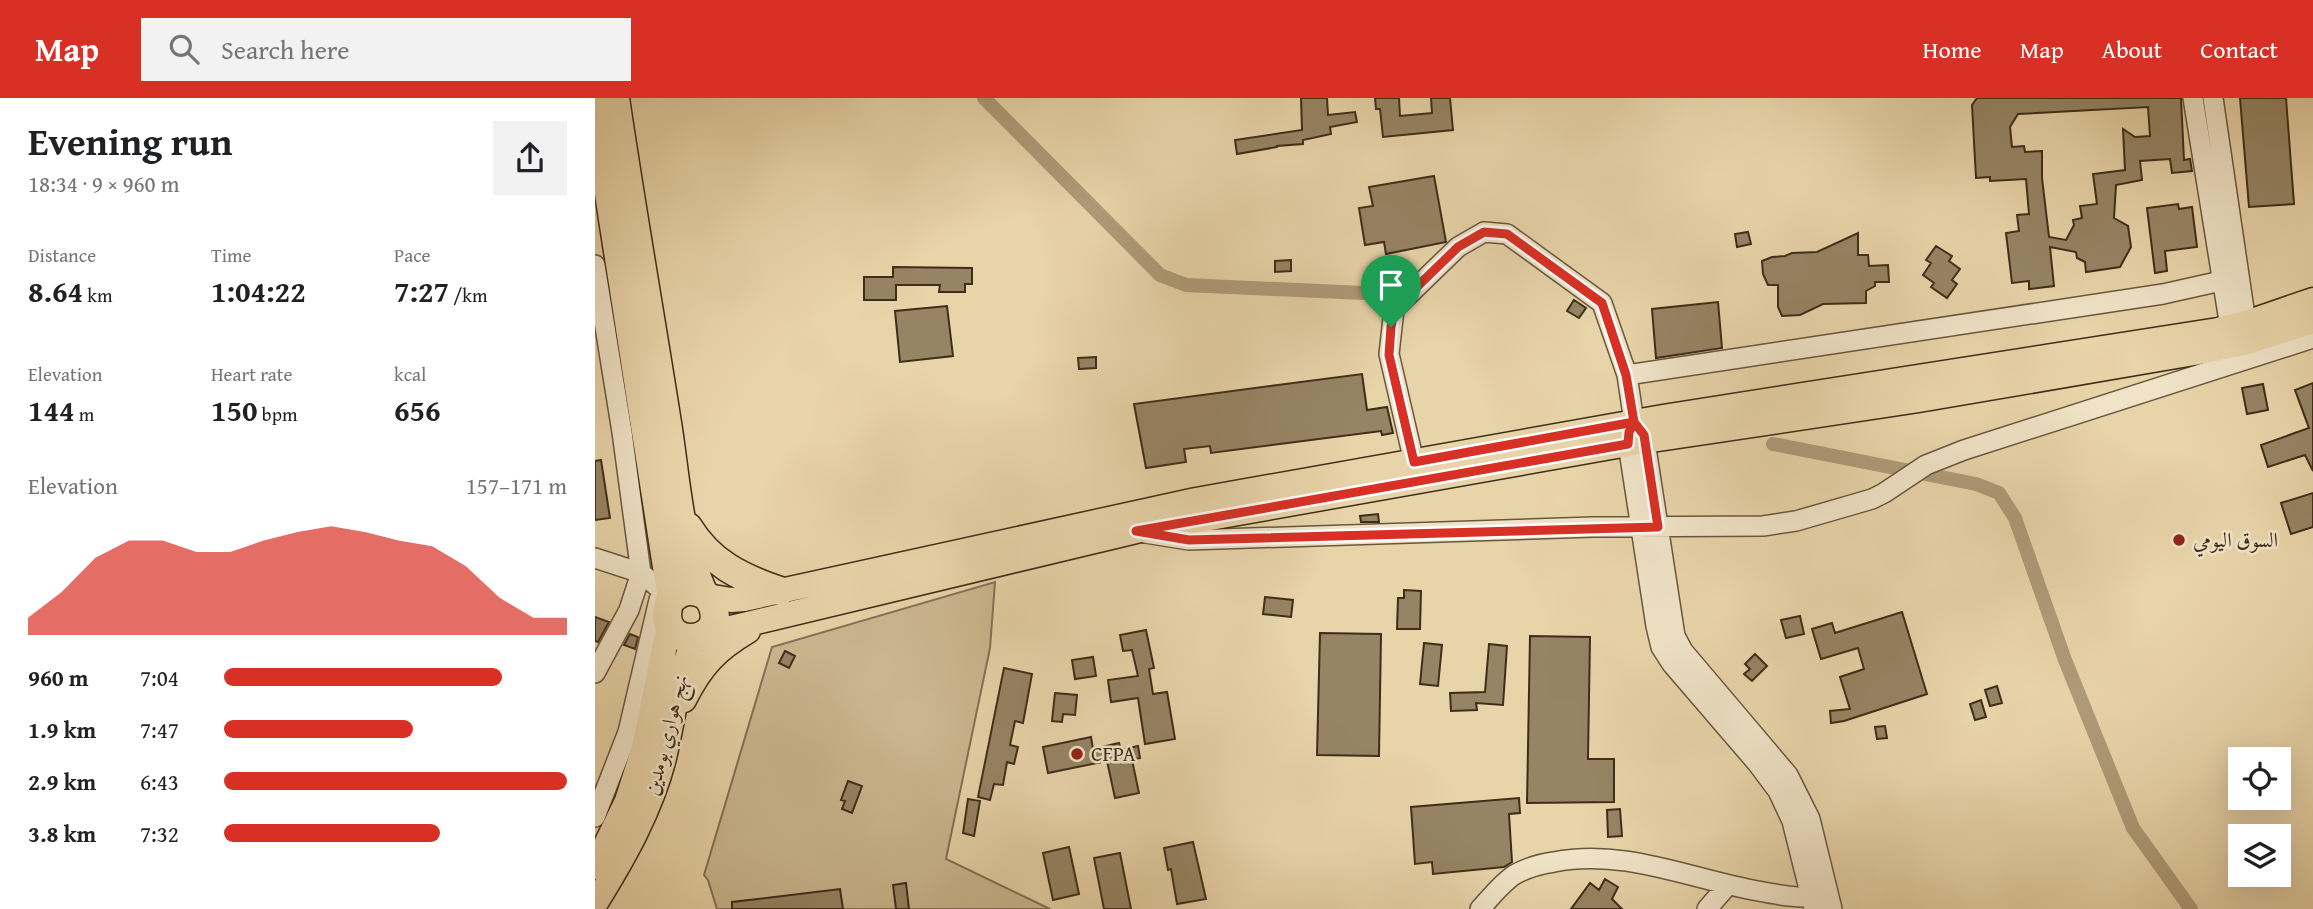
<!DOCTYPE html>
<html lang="en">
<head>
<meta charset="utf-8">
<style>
	:root { --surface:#fff; --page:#f2f2f2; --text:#202124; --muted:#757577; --accent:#d93025 }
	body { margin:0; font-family:"Gentium Book Plus",Amiri,serif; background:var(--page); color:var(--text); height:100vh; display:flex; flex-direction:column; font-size:26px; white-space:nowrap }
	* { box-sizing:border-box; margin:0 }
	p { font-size:23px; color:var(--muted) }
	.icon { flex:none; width:38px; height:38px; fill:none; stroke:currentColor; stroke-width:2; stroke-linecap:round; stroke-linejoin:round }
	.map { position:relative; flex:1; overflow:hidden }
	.details { display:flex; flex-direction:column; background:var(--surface); width:595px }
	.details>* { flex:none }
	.controls { position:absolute; left:1633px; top:649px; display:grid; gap:14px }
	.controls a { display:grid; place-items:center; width:63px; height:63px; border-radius:0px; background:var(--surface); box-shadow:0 7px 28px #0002; font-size:35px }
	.pin { position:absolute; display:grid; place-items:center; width:60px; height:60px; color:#fff; margin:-72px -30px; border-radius:50% 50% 50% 0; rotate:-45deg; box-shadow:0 0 7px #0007 }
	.pin .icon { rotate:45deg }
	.round { display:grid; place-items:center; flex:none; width:74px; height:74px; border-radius:0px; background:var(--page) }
	.head { display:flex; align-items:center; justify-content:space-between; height:119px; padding:0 28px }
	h1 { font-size:38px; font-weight:700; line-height:52px }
	.figures { display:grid; grid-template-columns:repeat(3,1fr); gap:10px; height:119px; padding:7px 28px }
	.figures div { display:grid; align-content:center }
	.figures b { font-size:30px; font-weight:700 }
	.figures small { font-size:19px; font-weight:400 }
	.figures p { font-size:19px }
	.chart { height:196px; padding:14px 28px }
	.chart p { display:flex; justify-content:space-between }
	.chart svg { width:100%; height:126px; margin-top:7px; fill:var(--accent); opacity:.7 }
	ul { padding:0 28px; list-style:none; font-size:23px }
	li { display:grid; grid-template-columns:112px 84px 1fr; align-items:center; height:52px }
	li i { height:18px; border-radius:9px; background:var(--accent) }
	header { display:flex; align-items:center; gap:42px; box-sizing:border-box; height:98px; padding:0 35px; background:var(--accent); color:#fff }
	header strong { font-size:33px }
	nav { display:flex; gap:38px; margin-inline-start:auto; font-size:24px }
	.search { width:490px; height:63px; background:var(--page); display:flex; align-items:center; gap:18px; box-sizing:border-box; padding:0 24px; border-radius:0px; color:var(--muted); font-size:26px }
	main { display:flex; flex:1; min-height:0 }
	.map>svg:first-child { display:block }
</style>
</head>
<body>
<header>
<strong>Map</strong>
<div class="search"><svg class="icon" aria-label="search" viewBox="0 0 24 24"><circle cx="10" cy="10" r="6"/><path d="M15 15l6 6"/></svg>Search here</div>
<nav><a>Home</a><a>Map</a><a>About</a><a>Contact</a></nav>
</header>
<main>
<section class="details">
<div class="head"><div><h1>Evening run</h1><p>18:34 · 9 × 960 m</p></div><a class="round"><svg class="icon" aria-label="share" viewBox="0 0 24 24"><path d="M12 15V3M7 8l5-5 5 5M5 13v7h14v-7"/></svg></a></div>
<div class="figures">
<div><p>Distance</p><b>8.64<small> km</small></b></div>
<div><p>Time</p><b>1:04:22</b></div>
<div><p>Pace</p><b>7:27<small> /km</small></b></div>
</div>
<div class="figures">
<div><p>Elevation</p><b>144<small> m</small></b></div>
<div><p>Heart rate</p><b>150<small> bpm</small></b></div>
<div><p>kcal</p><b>656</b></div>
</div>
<div class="chart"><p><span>Elevation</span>157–171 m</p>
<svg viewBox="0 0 160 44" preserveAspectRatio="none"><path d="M0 44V38L10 29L20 17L30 11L40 11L50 15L60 15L70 11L80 8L90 6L100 8L110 11L120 13L130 20L140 31L150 38L160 38V44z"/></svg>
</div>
<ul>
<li><b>960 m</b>7:04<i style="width:81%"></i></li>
<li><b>1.9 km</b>7:47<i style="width:55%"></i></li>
<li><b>2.9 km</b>6:43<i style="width:100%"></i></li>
<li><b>3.8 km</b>7:32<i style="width:63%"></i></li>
</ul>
</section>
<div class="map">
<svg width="1718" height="811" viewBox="0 0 1718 811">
	<rect width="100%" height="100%" fill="#e8d4a9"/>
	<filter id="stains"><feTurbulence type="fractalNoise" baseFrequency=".00286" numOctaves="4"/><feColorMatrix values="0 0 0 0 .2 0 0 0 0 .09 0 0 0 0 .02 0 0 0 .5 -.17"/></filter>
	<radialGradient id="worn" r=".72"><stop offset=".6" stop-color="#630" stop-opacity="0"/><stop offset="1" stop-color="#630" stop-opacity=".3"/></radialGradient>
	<path fill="#cbb891" stroke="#847255" stroke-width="2" d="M400,484L395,550L351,761L455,811H122L113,782L109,777L177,549Z"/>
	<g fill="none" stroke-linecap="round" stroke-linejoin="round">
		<path stroke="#ae9b78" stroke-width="14" d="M389,0L565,177L591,187L768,195
			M1178,346L1381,386L1404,395L1420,420L1470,562L1538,730L1596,811"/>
	</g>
	<path fill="#968464" stroke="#3e2d19" stroke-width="2" fill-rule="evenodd" d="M706,0H732L733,17L760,14L762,24L735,29L736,36L708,42V46L682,48V49L642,56L640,42L707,32Z
		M780,0H804L805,18L837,15L836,0H855L858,32L788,39L785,11H781Z
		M1382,0H1586L1589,62L1595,61L1597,73L1577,75L1575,61L1545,63L1547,82L1521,87L1519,120L1533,128L1536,149L1525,169L1491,174L1490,164L1482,160L1481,154L1455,149L1459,188L1434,191V183L1417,185L1411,135L1424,133L1422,117L1434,116L1431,81L1395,83V79L1381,80L1377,7ZM1553,9L1555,38L1540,39L1528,31L1530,72L1498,76L1502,106L1485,108L1487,120L1478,122L1479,127L1471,142L1454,139L1447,80V53L1430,54L1429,48L1417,49L1415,29L1423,16Z
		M1645,0H1691L1699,106L1654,109Z
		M839,78L851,144L791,156L789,144L770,147L764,110L778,108L774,89Z
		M1583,106L1584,111L1597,109L1602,149L1570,153L1572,173L1560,175L1552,110Z
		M1153,134L1156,146L1142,149L1140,136Z
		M1263,135V157H1273L1274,168L1293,167L1294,184H1280V188L1271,193V205L1228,206L1205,217L1187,218L1183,209V187H1173L1168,176L1167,163L1177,159L1190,158L1197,155L1222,154Z
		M1341,148L1357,158L1354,163L1365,171L1357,182L1362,186L1352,200L1336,189L1339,185L1328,177L1336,165L1331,162Z
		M696,162V173L680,174V163Z
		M298,169L377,170V186H370V194H344L345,187H301V202H269V179H298Z
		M979,202L991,210L984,220L972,213Z
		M1123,204L1127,250L1061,260L1057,211Z
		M352,208L358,258L305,264L300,213Z
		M501,259V270L484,271L483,260Z
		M767,276L772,312L792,309L798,335L787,337L786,333L616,355L615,348L589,351L591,364L551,370L539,306Z
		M1718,285V373L1710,357L1673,369L1666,347L1714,330L1700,292Z
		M1668,286L1673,312L1652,316L1647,290Z
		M6,362L15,420L0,422V363Z
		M1718,395V429L1696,436L1686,405Z
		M783,416L784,424H766L765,418Z
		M809,492L826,493L825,531H802L803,500H809Z
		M670,499L698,502L696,519L668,516Z
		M1307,514L1332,596L1249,623L1236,625L1235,613L1255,611L1245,579L1269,571L1263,550L1226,561L1217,531L1237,525L1240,535Z
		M1205,518L1209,536L1191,540L1186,522Z
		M0,519L14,524L3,544L0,543Z
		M551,532L559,570L554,571L558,596L572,594L580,641L550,646L543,600L516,604L513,582L543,578L537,552L528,553L525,537Z
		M725,535L786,536L784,658L722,657Z
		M35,536L43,539L40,551L29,547Z
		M935,538L995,539L993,661H1019V704L932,705Z
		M829,545L847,547L843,588L825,586Z
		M894,546L912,548L908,607L881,605L882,612L856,613L855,595L890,594Z
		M190,553L200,558L194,570L184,565Z
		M1160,556L1172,568L1157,583L1149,576L1155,571L1150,566Z
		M498,559L501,578L480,581L477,562Z
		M409,570L437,576L428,625L420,623L415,647L423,649L419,666L412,664L408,687L399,686L395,702L383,699Z
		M1402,588L1407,605L1395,608L1390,592Z
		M460,595L482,597L480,617L468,616L467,624L457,623Z
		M1386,602L1391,619L1380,622L1375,606Z
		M1290,628L1292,640L1282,641L1280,629Z
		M496,639L498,651L524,645L526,652L543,648L545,660L537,662L544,695L520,700L512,663L453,675L448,649Z
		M253,683L267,688L257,715L247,711L250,703L246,702Z
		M924,700L925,715L914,716L917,764L909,769L838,776L837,764L820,766L816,709Z
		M373,701L385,703L379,738L368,735Z
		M1025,711L1027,738L1013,739L1012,712Z
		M598,744L611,801L582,806L576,771L573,772L569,750Z
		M474,749L484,796L458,802L448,755Z
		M525,755L536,811H509L499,760Z
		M1010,781L1023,789L1017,801L1027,811H976L995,785L1004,792Z
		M311,785L314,811H301L298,787Z
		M245,791L248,811H137V804Z"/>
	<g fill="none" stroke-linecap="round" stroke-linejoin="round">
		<g stroke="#68573d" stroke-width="22">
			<path id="minor" d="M1598,0L1635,229
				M1618,0L1651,225
				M0,167L27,334L46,475L34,512L0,575
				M1032,277L1568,196L1644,179
				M1034,334L1033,346L1061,528L1066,549L1077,566L1162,665L1183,693L1197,723L1219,811
				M819,364L794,256L799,211L863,149L889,134L912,136L1007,205L1032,277L1039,324L1049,337L1080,538L1088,553L1193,677L1215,721L1237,811
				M550,435L594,442L998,429L1168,428L1201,423L1277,401L1289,395L1331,367L1369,352L1718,240
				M0,460L46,475L77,501
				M0,719L33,634L64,502
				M885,811C895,800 906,786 919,777C931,770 945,766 959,764C1029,750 1095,781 1163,793C1184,797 1205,801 1226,798
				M1112,811L1132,788"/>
		</g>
		<g stroke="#3e2d19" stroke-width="27">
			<path id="major" d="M112,498L136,502L149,501L601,402L1068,319L1623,232L1651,225L1718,202
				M111,536L541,433L1050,343L1324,302L1599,255L1649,245L1718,223
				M89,602C106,568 121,552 153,533
				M0,769L32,703L49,650L74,527
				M0,806C28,761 56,712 69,660C79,618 82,580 100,540"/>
		</g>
		<g stroke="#3e2d19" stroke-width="31">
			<path id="highway" d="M20,0C36,109 55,217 72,325C81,381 83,439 107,492C110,498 116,501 118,509C132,548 60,554 74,505C83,493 95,490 108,496
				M0,5L77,501
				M93,429C115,465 146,480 185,493"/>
		</g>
		<use href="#minor" stroke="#f0e3c7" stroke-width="19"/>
		<use href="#major" stroke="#e8d4a9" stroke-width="24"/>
		<use href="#highway" stroke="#e8d4a9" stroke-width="28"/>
	</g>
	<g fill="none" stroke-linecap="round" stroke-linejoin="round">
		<g stroke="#fff" stroke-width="14">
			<path id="route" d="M796,229L794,257L819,364L1039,324L1034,334L1033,346L541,433L594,442L1063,429L1049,337L1039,324L1031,277L1007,205L912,136L889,134L863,149L799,211L796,229"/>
		</g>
		<use href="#route" stroke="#d93025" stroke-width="9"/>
	</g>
	<g fill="#8f2418" stroke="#f0e3c7" stroke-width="2.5">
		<circle cx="1584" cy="442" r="7"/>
		<circle cx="482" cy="656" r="7"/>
	</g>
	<g text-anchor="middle" stroke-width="5" stroke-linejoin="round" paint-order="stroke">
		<g font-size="21" fill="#3e2d19" stroke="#f0e3c7" text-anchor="start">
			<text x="1598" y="449">السوق اليومي</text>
			<text x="496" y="663">CFPA</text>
		</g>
		<g font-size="21" fill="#3e2d19" stroke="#f0e3c7">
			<text transform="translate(71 637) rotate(-76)" y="7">نهج هواري بومدين</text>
		</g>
	</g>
	<rect width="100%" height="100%" filter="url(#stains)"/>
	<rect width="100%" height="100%" fill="url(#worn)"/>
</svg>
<div class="controls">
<a><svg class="icon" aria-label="locate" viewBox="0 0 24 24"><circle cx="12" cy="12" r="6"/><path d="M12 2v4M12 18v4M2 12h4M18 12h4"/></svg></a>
<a><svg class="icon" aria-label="layers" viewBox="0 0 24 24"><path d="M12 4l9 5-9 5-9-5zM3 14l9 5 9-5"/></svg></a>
</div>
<div class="pin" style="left:796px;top:229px;background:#1e9e55"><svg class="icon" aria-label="arrive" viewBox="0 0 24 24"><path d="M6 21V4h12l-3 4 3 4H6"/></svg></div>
</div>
</main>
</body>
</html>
